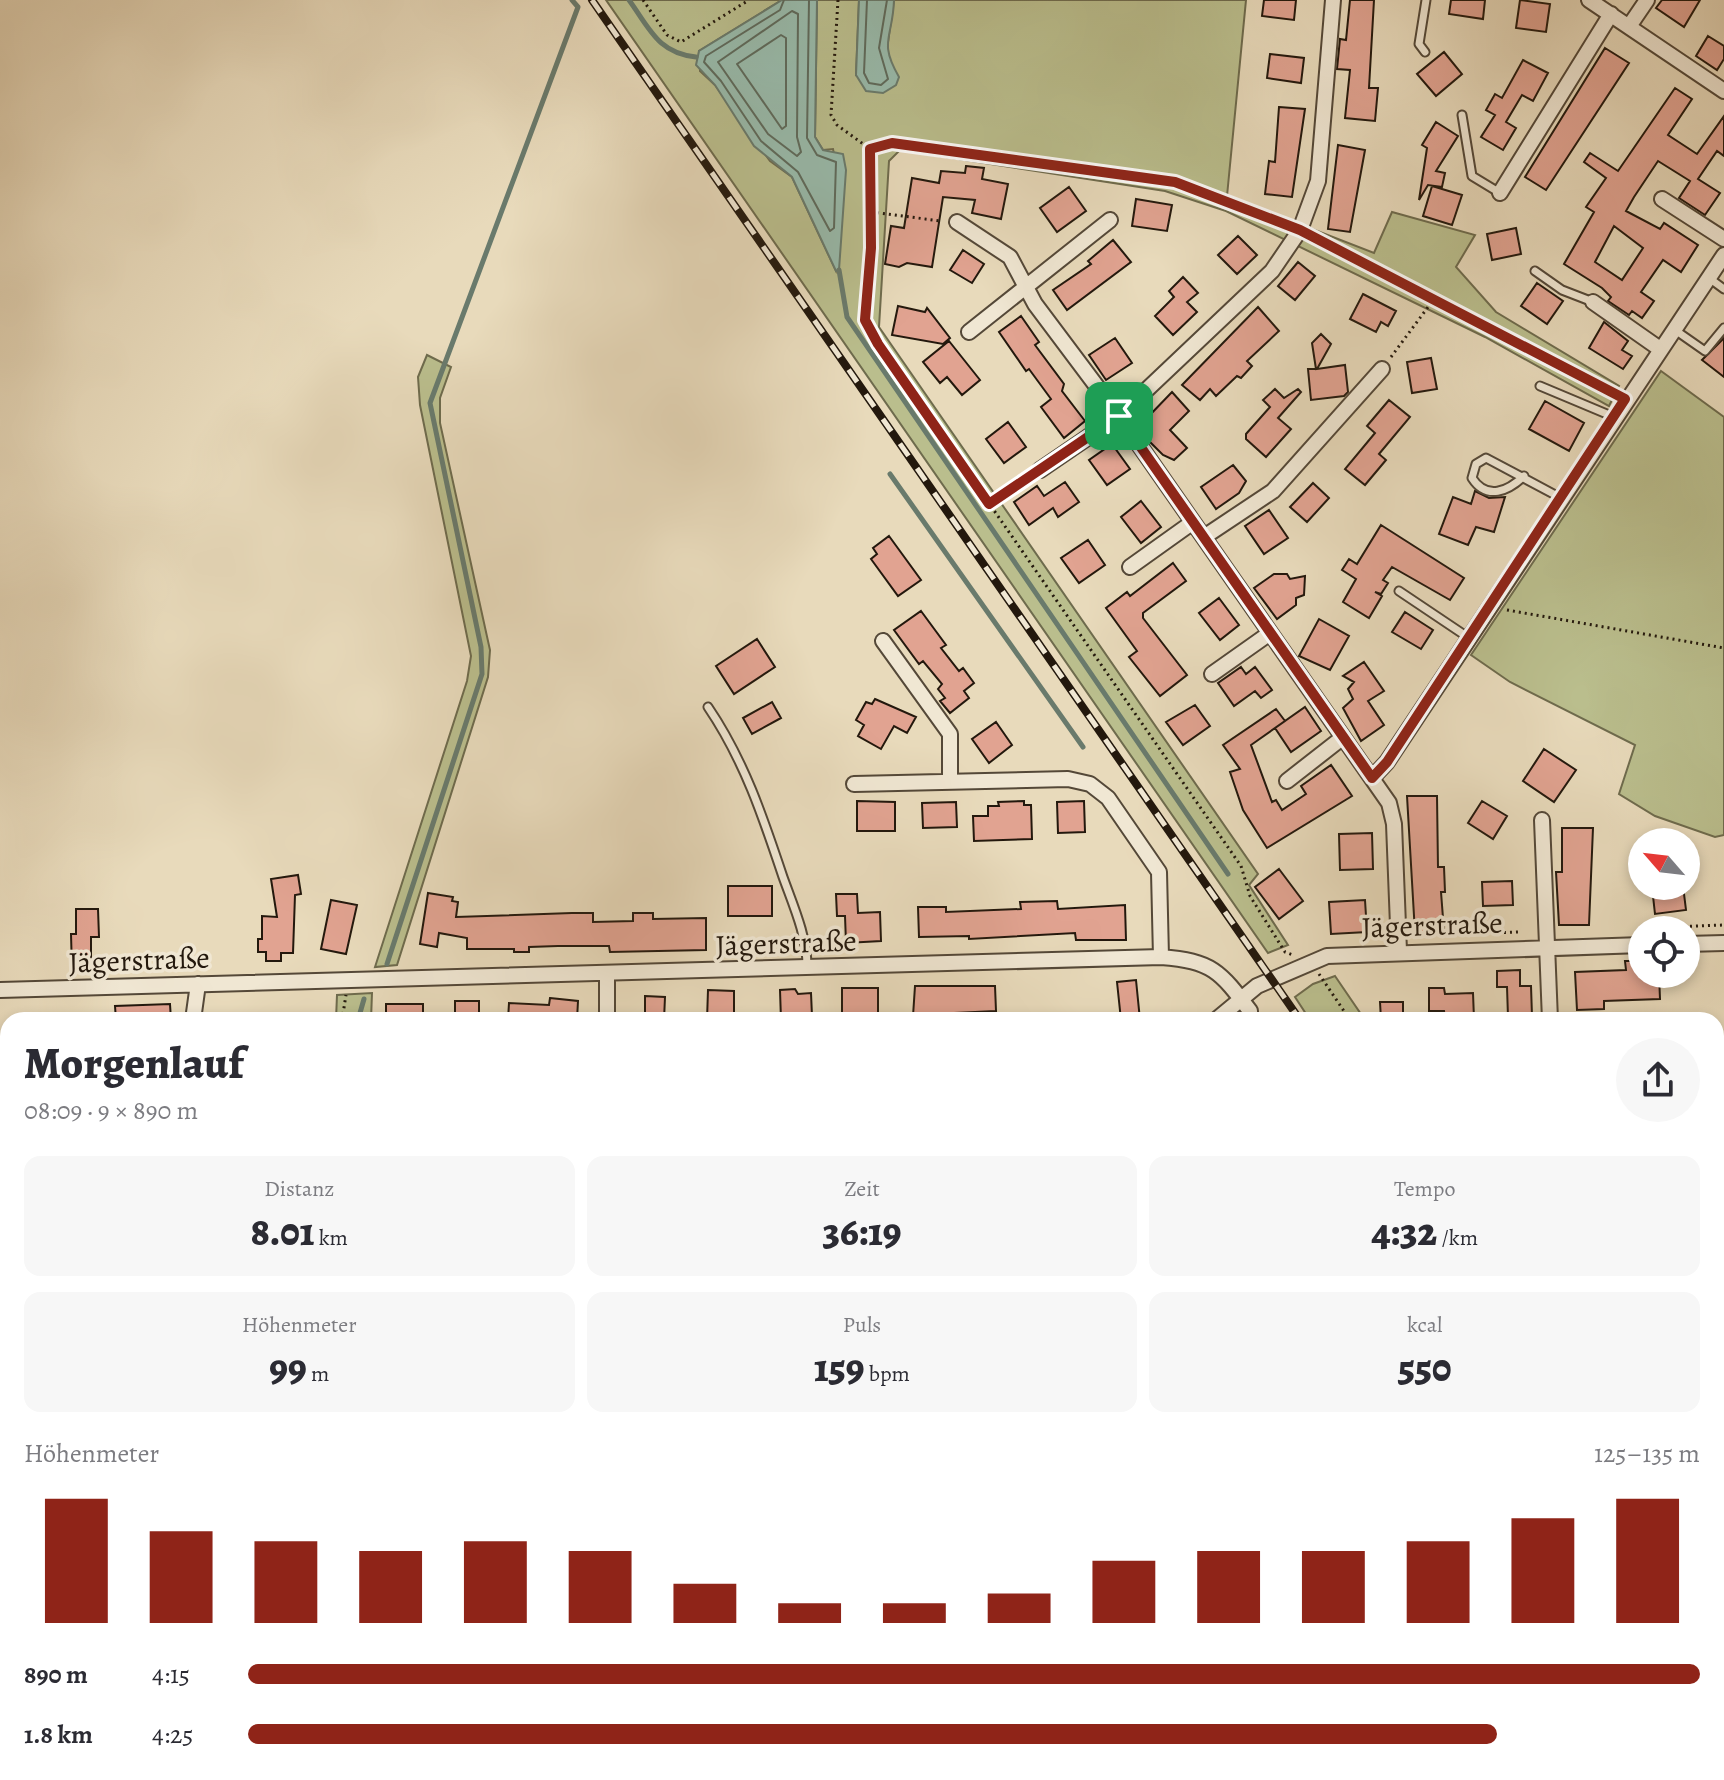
<!DOCTYPE html>
<html lang="de">
<head>
<meta charset="utf-8">
<style>
	:root { --surface:#fff; --page:#f7f7f7; --text:#2b2b33; --muted:#7c7c81; --accent:#8f2418 }
	body { margin:0; font-family:Alegreya,serif; background:var(--page); color:var(--text); height:100vh; display:flex; flex-direction:column; font-size:30px; white-space:nowrap }
	* { box-sizing:border-box; margin:0 }
	p { font-size:26px; color:var(--muted) }
	.icon { flex:none; width:44px; height:44px; fill:none; stroke:currentColor; stroke-width:2; stroke-linecap:round; stroke-linejoin:round }
	.map { position:relative; flex:1; overflow:hidden }
	.details { position:absolute; left:0px; top:1012px; width:1724px; height:768px; display:flex; flex-direction:column; background:var(--surface); border-radius:24px 24px 0 0; box-shadow:0 4px 12px #0003 }
	.details>* { flex:none }
	.needle { width:52px; rotate:298deg }
	.controls { position:absolute; left:1628px; top:828px; display:grid; gap:16px }
	.controls a { display:grid; place-items:center; width:72px; height:72px; border-radius:50%; background:var(--surface); box-shadow:0 4px 12px #0003; font-size:40px }
	.pin { position:absolute; display:grid; place-items:center; width:68px; height:68px; color:#fff; margin:-34px; border-radius:16px; box-shadow:0 4px 12px #0006 }
	.round { display:grid; place-items:center; flex:none; width:84px; height:84px; border-radius:42px; background:var(--page) }
	.overview { display:flex; align-items:center; justify-content:space-between; height:136px; padding:0 24px }
	h1 { font-size:44px; font-weight:800; line-height:60px }
	.stats { display:grid; grid-template-columns:repeat(3,1fr); gap:12px; height:136px; padding:8px 24px }
	.stats div { display:grid; align-content:center; border-radius:16px; background:var(--page); text-align:center }
	.stats b { font-size:40px; font-weight:800 }
	.stats small { font-size:22px; font-weight:400 }
	.stats p { font-size:22px }
	.chart { height:224px; padding:16px 24px }
	.chart p { display:flex; justify-content:space-between }
	.chart svg { width:100%; height:144px; margin-top:8px; stroke:var(--accent); stroke-width:6 }
	ul { padding:0 24px; list-style:none; font-size:26px }
	li { display:grid; grid-template-columns:128px 96px 1fr; align-items:center; height:60px }
	li i { height:20px; border-radius:10px; background:var(--accent) }
	.map>svg:first-child { display:block }
</style>
</head>
<body>
<div class="map">
<svg width="1724" height="1780" viewBox="0 0 1724 1780">
	<rect width="100%" height="100%" fill="#e8dabb"/>
	<filter id="stains"><feTurbulence type="fractalNoise" baseFrequency=".0025" numOctaves="4"/><feColorMatrix values="0 0 0 0 .2 0 0 0 0 .09 0 0 0 0 .02 0 0 0 .5 -.17"/></filter>
	<radialGradient id="worn" r=".72"><stop offset=".6" stop-color="#630" stop-opacity="0"/><stop offset="1" stop-color="#630" stop-opacity=".3"/></radialGradient>
	<path fill="#babe8d" stroke="#6e6b4d" stroke-width="2" d="M606,0H782L699,51L700,71L715,85L770,161L792,177L836,271C845,229 841,191 833,149L823,150L815,137L817,0H859L856,75L892,69L887,49L894,0H1246L1227,196L1374,253L1392,212L1475,235L1456,267L1496,312L1619,386L1609,406L1485,337L1226,211L1165,191L900,150L889,161L879,327L1258,874L1249,885L1288,945L1268,953Z
		M427,355L451,367L440,398V423L490,650L488,677L397,965L375,967L467,681L471,656L420,405L418,377Z
		M1661,371L1724,417V835L1715,837L1655,816L1619,794L1635,745L1510,682L1471,655Z
		M1335,976L1365,1020H1310L1295,997L1313,984Z
		M372,993L371,1020H336L337,995Z
		M1716,1537L1724,1549V1614L1716,1602Z
		M1722,1643L1724,1780H1555L1553,1772H1716V1645Z
		M35,1772H194L196,1780H34Z"/>
	<path fill="#98bbac" stroke="#697a6c" stroke-width="2" d="M782,0H817L815,137L823,150L843,154L846,170L839,270L836,271L792,177L754,146L715,85L696,65L699,51Z
		M859,0H894C893,38 878,41 899,77L896,85L883,93L866,91L856,75Z"/>
	<g fill="none" stroke-linecap="round" stroke-linejoin="round">
		<path stroke="#5e6a5c" stroke-width="2" d="M784,0L780,10L706,56L704,62L721,81L761,141L798,172L830,231L834,228L836,162L817,155L807,138L809,0
			M867,0L864,73L869,83L881,85L888,79L879,48L887,0
			M792,11L798,14L797,137L801,152L797,156L768,134L718,62Z
			M781,35L786,38V126L782,129L737,64Z"/>
		<path stroke="#697a6c" stroke-width="5" d="M629,0C650,29 658,53 696,57
			M839,270L847,317L1228,874
			M890,474L1083,747
			M387,964L482,674L481,647L430,403L578,7L572,0
			M358,1020L364,999
			M333,1780L334,1772"/>
	</g>
	<path fill="#e1a391" stroke="#23180d" stroke-width="2" fill-rule="evenodd" d="M1264,0H1296L1294,20L1262,16Z
		M1350,0H1374L1369,88H1378L1375,121L1345,118L1350,70L1337,69L1340,39L1346,40Z
		M1451,0H1485L1483,19L1449,14Z
		M1520,0L1550,4L1546,32L1516,28Z
		M1662,0H1700L1684,27L1656,8Z
		M1708,36L1724,46V59L1717,70L1696,56Z
		M1605,48L1629,63L1546,190L1525,177Z
		M1444,52L1462,74L1436,96L1417,74Z
		M1270,54L1304,58L1301,83L1267,78Z
		M1523,60L1548,73L1533,101L1522,95L1506,122L1516,128L1503,150L1481,137L1495,115L1486,110L1495,94L1502,98Z
		M1675,88L1692,99L1668,135L1697,154L1724,116V156L1717,151L1698,179L1720,193L1705,215L1679,198L1690,181L1658,161L1634,197L1626,211L1660,229L1664,223L1698,245L1681,272L1663,260L1641,292L1654,301L1642,318L1632,311L1629,315L1608,301L1611,297L1602,288L1564,264L1594,212L1586,207L1606,178L1584,162L1590,153L1618,171ZM1614,226L1643,248L1622,280L1595,262Z
		M1279,107L1305,109L1292,197L1265,194L1269,161L1275,162Z
		M1436,122L1458,136L1436,171L1445,173L1442,187L1428,185L1419,200L1427,148L1422,145Z
		M1338,145L1365,150L1350,232L1328,229Z
		M966,166L984,168L982,179L1008,184L1001,219L972,213L975,200L943,197L932,267L907,263L899,267L885,264L891,226L904,228L912,178L939,183L941,171L965,173Z
		M1432,186L1462,195L1452,225L1423,216Z
		M1069,187L1086,211L1057,232L1040,208Z
		M1136,199L1172,205L1167,231L1132,226Z
		M1516,228L1521,254L1492,260L1487,234Z
		M1238,236L1257,255L1237,274L1218,255Z
		M1113,240L1131,262L1067,310L1053,290L1091,264L1088,261Z
		M963,250L984,264L972,283L950,270Z
		M1298,262L1315,276L1295,300L1278,286Z
		M1183,277L1198,293L1187,302L1197,312L1173,335L1155,316L1174,297L1169,291Z
		M1537,283L1563,301L1547,324L1521,306Z
		M1363,294L1396,311L1388,326L1381,322L1376,332L1350,319Z
		M898,306L925,312L927,308L950,338L943,344L892,335Z
		M1258,307L1279,331L1247,361L1252,366L1241,378L1237,376L1216,396L1210,389L1200,400L1182,385Z
		M1021,316L1039,342L1035,345L1064,384L1062,391L1085,421L1064,438L1041,407L1051,399L1029,369L1026,371L999,332Z
		M1604,322L1628,341L1622,350L1632,356L1623,369L1589,348Z
		M1321,334L1331,344L1317,369L1345,365L1348,392L1344,396L1311,400L1308,369H1316L1312,343Z
		M1115,338L1132,363L1106,380L1089,355Z
		M1724,338V377L1702,360Z
		M949,341L980,380L962,395L947,377L940,383L923,362Z
		M1431,358L1437,389L1412,393L1407,362Z
		M1275,389L1284,398L1298,389L1301,392L1278,418L1291,429L1266,457L1246,439V434L1270,407L1263,400Z
		M1172,392L1189,411L1170,430L1187,448L1174,460L1163,455L1147,439V418Z
		M1389,400L1410,417L1379,454L1386,460L1365,485L1345,469L1375,433L1367,426Z
		M1545,401L1584,423L1569,451L1529,429Z
		M1008,422L1026,447L1004,463L986,439Z
		M1112,444L1130,469L1107,485L1089,460Z
		M1233,465L1246,481L1239,493L1216,509L1201,487Z
		M1065,482L1079,502L1058,517L1053,508L1029,525L1014,502L1037,486L1044,496Z
		M1313,483L1329,498L1307,522L1290,507Z
		M1475,491L1489,498L1505,497L1494,532L1476,527L1468,545L1439,534L1453,497L1471,504Z
		M1141,501L1161,527L1141,543L1121,517Z
		M1269,510L1288,538L1264,554L1245,526Z
		M1381,525L1464,578L1450,600L1392,567L1383,580L1388,583L1381,594L1375,592L1382,596L1369,618L1343,602L1356,579L1342,570L1349,559L1357,564Z
		M889,536L921,580L898,596L871,559L877,554L873,548Z
		M1088,540L1105,565L1079,583L1061,558Z
		M1173,563L1186,581L1143,613V618L1187,675L1160,696L1129,657L1137,651L1106,608L1127,592L1130,596Z
		M1274,574H1287L1290,579L1305,576L1304,595L1296,598V605L1277,619L1254,588Z
		M1219,598L1239,625L1220,640L1199,613Z
		M921,611L946,645L941,648L959,671L963,668L974,683L964,691L969,698L950,713L940,701L945,698L938,689L942,684L923,661L919,664L894,630Z
		M1405,612L1433,630L1421,649L1392,632Z
		M1319,619L1349,636L1330,670L1299,656Z
		M757,639L775,667L734,694L716,666Z
		M1364,662L1384,691L1368,701L1384,725L1361,741L1343,708L1353,699L1348,689L1354,682L1343,676Z
		M1241,667L1246,674L1255,667L1272,690L1261,698L1255,691L1234,706L1218,683Z
		M875,699L916,717L907,733L894,726L881,749L858,736L864,725L856,720L866,702L872,704Z
		M772,702L781,718L752,734L743,718Z
		M1195,705L1210,726L1183,745L1166,722Z
		M1305,707L1321,731L1291,752L1275,728Z
		M1276,709L1285,721L1251,745L1272,802L1276,800L1282,810L1306,794L1301,786L1331,765L1352,796L1267,848L1243,810L1230,772L1240,769L1223,745Z
		M996,722L1012,745L989,763L972,739Z
		M1544,749L1576,770L1554,802L1523,781Z
		M1407,796H1437L1438,867H1444L1445,892H1441L1444,931L1415,933Z
		M857,801L895,802V831H857Z
		M1024,801V805H1031L1032,839L974,841L973,816H988V806H999L998,802Z
		M1084,801L1085,832L1058,833L1057,802Z
		M1482,801L1507,816L1493,839L1468,823Z
		M956,802L957,827L923,828L922,803Z
		M1562,828H1593L1589,925H1559L1556,872H1562Z
		M1372,833L1373,869L1340,870L1339,834Z
		M1279,869L1303,901L1279,919L1255,887Z
		M298,875L301,894L295,895L293,953H281V961H266V952H258V939H262V916L277,917L271,879Z
		M1512,881L1513,905L1483,906L1482,882Z
		M728,886H772V916H728Z
		M1662,886H1683L1686,910L1655,914L1652,887Z
		M428,893L453,897L452,901L458,902L456,917L572,913H593V922L633,921V913H653V919L706,918V950L610,952L609,946H558L529,947V952H514V949H467V938L439,933L437,947L420,944Z
		M836,894H857L858,913L880,912L881,941L846,943L845,916H837Z
		M331,900L357,905L346,954L321,949Z
		M1365,900L1367,932L1331,934L1329,902Z
		M1057,901L1058,909L1125,905L1126,940H1076L1075,933L969,939V936L919,937L918,907H946V912L1021,909L1020,902Z
		M76,909H98L99,937H91V970H72L71,934H76Z
		M1625,961H1642V974H1659L1660,999L1604,1001V1009L1577,1010L1575,972L1626,970Z
		M1520,970V986H1531L1532,1016L1508,1017L1507,987H1497V971Z
		M1136,980L1140,1020H1121L1117,982Z
		M915,986H995L996,1011L955,1013V1020H923V1017L913,1016Z
		M842,988H878V1014H866V1020H842Z
		M1429,988H1444L1445,994L1473,993L1474,1019L1445,1020L1444,1011H1429Z
		M795,989L798,994L811,993L812,1016L781,1020L780,990Z
		M708,990L734,991V1020H707Z
		M645,996L665,997L664,1020H645Z
		M550,998L578,1001L577,1020H508L509,1003L549,1005Z
		M455,1001H479V1020H455Z
		M1380,1002H1403V1020H1381Z
		M170,1004L171,1020H116L115,1006Z
		M386,1004H423V1020H386Z"/>
	<g fill="none" stroke-linecap="round" stroke-linejoin="round">
		<g stroke="#544838" stroke-width="11">
			<path id="lane" d="M1425,52L1419,44L1426,0
				M1462,115L1472,176L1500,193
				M1535,271L1562,290L1593,302
				M1709,278L1724,289
				M1675,330L1705,351L1724,328
				M1540,386L1614,417
				M1524,476C1508,491 1487,501 1472,478L1476,464L1486,458L1561,498
				M1399,591L1469,638
				M708,707C744,760 763,817 783,877C793,905 807,936 807,966"/>
		</g>
		<g stroke="#544838" stroke-width="18">
			<path id="street" d="M1333,0L1318,181L1300,230L1272,271L1119,416L1389,803L1394,824L1399,951
				M1589,0L1724,91
				M1630,25L1647,0
				M1500,193L1611,14
				M1662,199L1724,239
				M957,222L1010,257L1035,304L1119,416L1040,470
				M1593,302L1660,349
				M969,332L1110,220
				M1204,537L1273,491L1382,369
				M1130,567L1193,522
				M883,641L950,734V782
				M1212,674L1270,633
				M1372,778L1387,762L1724,255
				M1287,781L1342,738
				M854,784L1068,779L1090,784L1108,798L1159,872L1161,957
				M1542,820L1550,1020
				M1686,944L1724,943
				M0,990L1161,957C1212,961 1220,971 1250,1011L1249,1020
				M193,1020L198,984
				M607,1020V974
				M1216,1020L1257,986L1327,956L1642,945
				M1716,1073H1724
				M1716,1264L1724,1275
				M0,1481L8,1464
				M0,1605L8,1609
				M215,1772L216,1780
				M614,1772V1780
				M696,1780L701,1772
				M1221,1780V1772"/>
		</g>
		<path stroke="#23180d" stroke-width="3" stroke-dasharray="2 4" stroke-linecap="butt" d="M643,0L667,35L681,42L749,0
			M838,0L831,115L837,125L870,149L892,143L1175,182L1284,223
			M870,149L871,248L865,303L870,332L1241,866L1250,896L1285,952L1293,955
			M871,212L941,221
			M1313,237L1615,393
			M1391,357L1434,299
			M989,504L1029,477
			M1507,610L1724,648
			M1642,928L1724,925
			M1462,934L1518,932
			M1319,974L1350,1020
			M342,1020L346,995
			M1716,1307L1724,1303
			M0,1364H8
			M1716,1550L1724,1562
			M185,1772H201
			M55,1780L61,1772
			M317,1780V1772"/>
		<use href="#lane" stroke="#f0e7d3" stroke-width="7"/>
		<use href="#street" stroke="#f0e7d3" stroke-width="14"/>
		<g stroke="#23180d" stroke-width="8">
			<path id="rail" d="M592,0L1300,1020
				M1716,1618L1724,1629"/>
		</g>
		<use href="#rail" stroke="#f0e7d3" stroke-width="5" stroke-dasharray="15" stroke-linecap="butt"/>
	</g>
	<g fill="none" stroke-linecap="round" stroke-linejoin="round">
		<g stroke="#fff" stroke-width="16">
			<path id="route" d="M892,143L1175,182L1300,230L1625,399L1387,762L1372,778L1119,416L989,504L878,344L865,320L871,248L870,149Z"/>
		</g>
		<use href="#route" stroke="#8f2418" stroke-width="10"/>
	</g>
	<g text-anchor="middle" stroke-width="7" stroke-linejoin="round" paint-order="stroke">
		<g font-size="30" fill="#23180d" stroke="#f0e7d3">
			<text transform="translate(1432 925) rotate(-2)" y="10">Jägerstraße</text>
			<text transform="translate(786 943) rotate(-2)" y="10">Jägerstraße</text>
			<text transform="translate(139 960) rotate(-2)" y="10">Jägerstraße</text>
		</g>
	</g>
	<rect width="100%" height="100%" filter="url(#stains)"/>
	<rect width="100%" height="100%" fill="url(#worn)"/>
</svg>
<div class="controls">
<a><svg class="needle" viewBox="-14 -14 28 28"><path d="M0-13l5 13h-10z" fill="#e53935"/><path d="M0 13l5-13h-10z" fill="#7c7c81"/></svg></a>
<a><svg class="icon" aria-label="locate" viewBox="0 0 24 24"><circle cx="12" cy="12" r="6"/><path d="M12 2v4M12 18v4M2 12h4M18 12h4"/></svg></a>
</div>
<div class="pin" style="left:1119px;top:416px;background:#1e9e55"><svg class="icon" aria-label="arrive" viewBox="0 0 24 24"><path d="M6 21V4h12l-3 4 3 4H6"/></svg></div>
<section class="details">
<div class="overview"><div><h1>Morgenlauf</h1><p>08:09 · 9 × 890 m</p></div><a class="round"><svg class="icon" aria-label="share" viewBox="0 0 24 24"><path d="M12 15V3M7 8l5-5 5 5M5 13v7h14v-7"/></svg></a></div>
<div class="stats">
<div><p>Distanz</p><b>8.01<small> km</small></b></div>
<div><p>Zeit</p><b>36:19</b></div>
<div><p>Tempo</p><b>4:32<small> /km</small></b></div>
</div>
<div class="stats">
<div><p>Höhenmeter</p><b>99<small> m</small></b></div>
<div><p>Puls</p><b>159<small> bpm</small></b></div>
<div><p>kcal</p><b>550</b></div>
</div>
<div class="chart"><p><span>Höhenmeter</span>125–135 m</p>
<svg viewBox="0 0 160 44" preserveAspectRatio="none"><path d="M5 44V6M15 44V16M25 44V19M35 44V22M45 44V19M55 44V22M65 44V32M75 44V38M85 44V38M95 44V35M105 44V25M115 44V22M125 44V22M135 44V19M145 44V12M155 44V6"/></svg>
</div>
<ul>
<li><b>890 m</b>4:15<i style="width:100%"></i></li>
<li><b>1.8 km</b>4:25<i style="width:86%"></i></li>
</ul>
</section>
</div>
</body>
</html>
